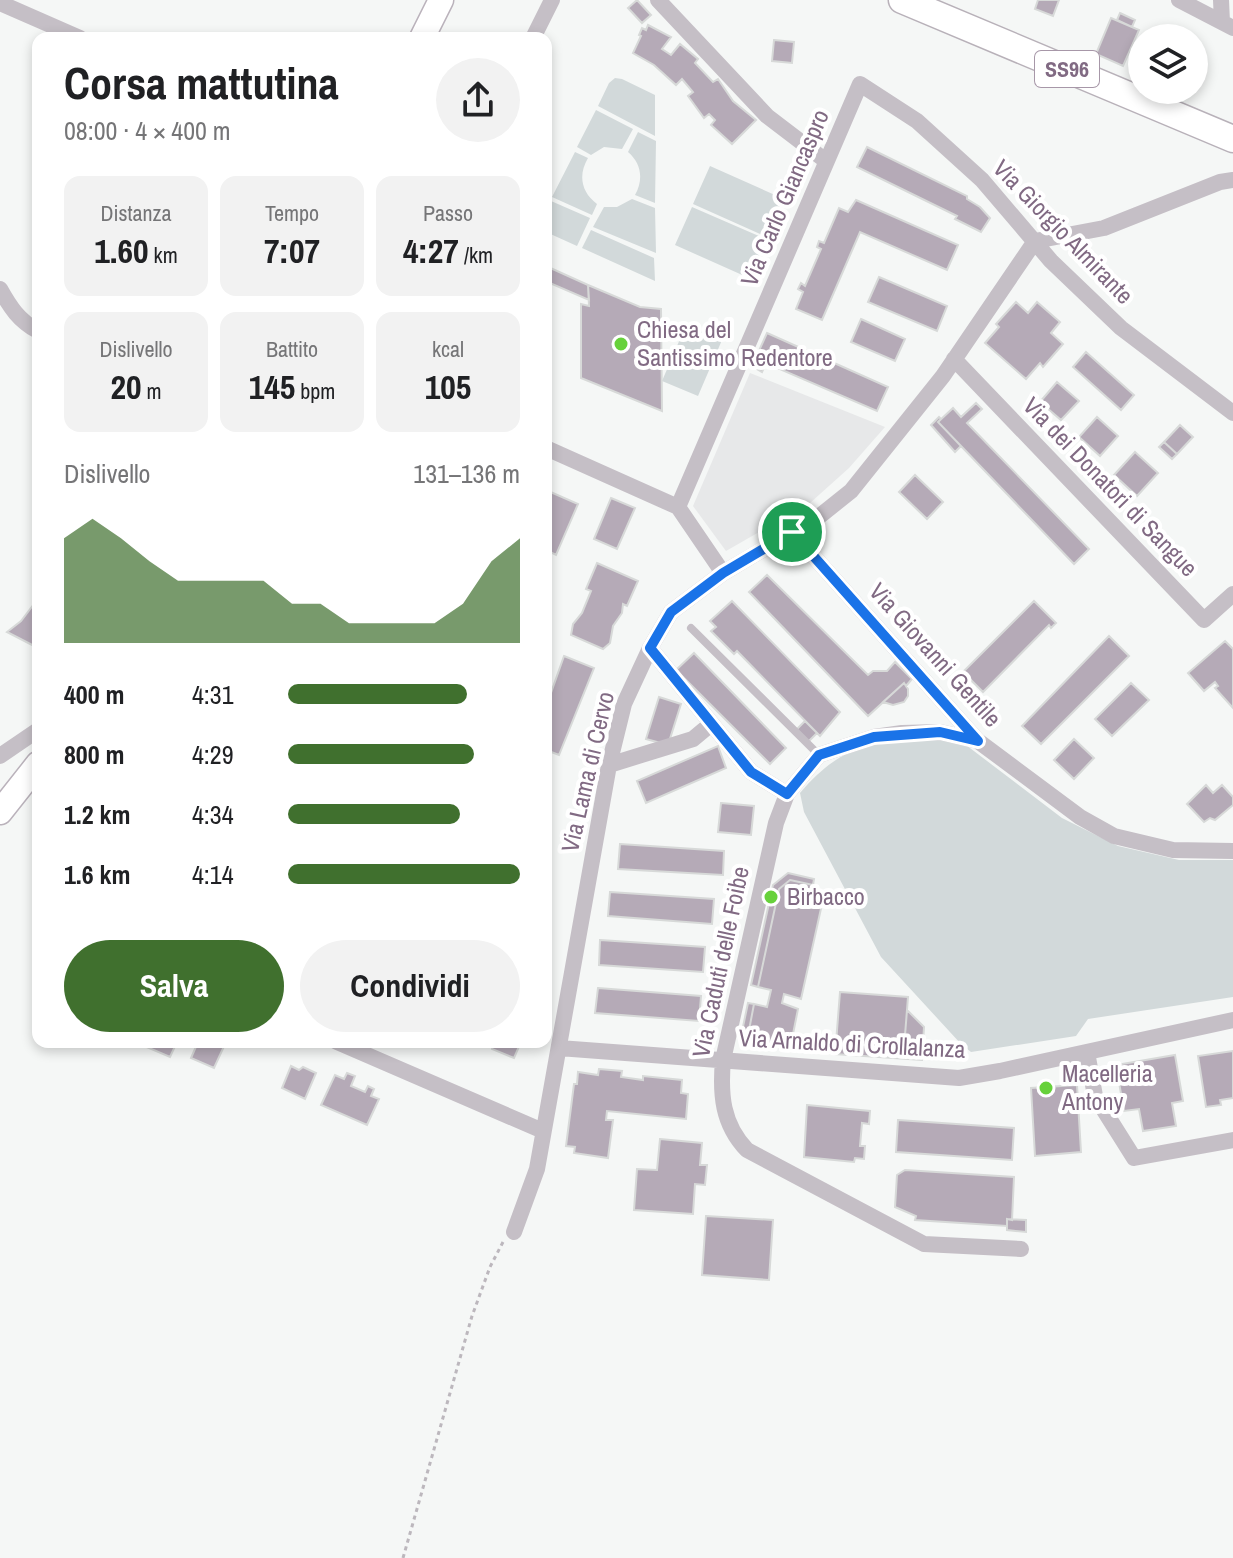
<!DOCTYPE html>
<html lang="it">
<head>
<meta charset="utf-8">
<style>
	:root { --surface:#fff; --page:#f2f2f2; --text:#202124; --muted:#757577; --accent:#40702e }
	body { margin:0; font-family:"Archivo Narrow",sans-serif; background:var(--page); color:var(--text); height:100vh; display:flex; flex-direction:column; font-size:30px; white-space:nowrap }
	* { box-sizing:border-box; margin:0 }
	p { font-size:26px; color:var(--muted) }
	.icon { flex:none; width:44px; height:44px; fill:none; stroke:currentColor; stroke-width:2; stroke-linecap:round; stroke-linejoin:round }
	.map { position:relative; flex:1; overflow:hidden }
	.details { position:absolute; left:32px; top:32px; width:520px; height:1016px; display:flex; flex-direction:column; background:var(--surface); border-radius:16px; box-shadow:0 4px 12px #0003 }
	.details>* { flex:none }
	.tools { position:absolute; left:1128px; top:24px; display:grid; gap:16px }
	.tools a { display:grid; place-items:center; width:80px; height:80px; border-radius:50%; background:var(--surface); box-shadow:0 4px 12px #0003; font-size:40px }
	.pin { position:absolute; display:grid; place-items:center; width:68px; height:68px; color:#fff; margin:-34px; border:4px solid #fff; border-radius:50%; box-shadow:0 2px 8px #0007 }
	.round { display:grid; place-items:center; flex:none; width:84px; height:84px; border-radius:42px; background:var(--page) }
	.headline { display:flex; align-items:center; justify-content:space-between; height:136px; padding:0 32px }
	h1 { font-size:44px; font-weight:800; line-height:60px }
	.stats { display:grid; grid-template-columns:repeat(3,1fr); gap:12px; height:136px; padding:8px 32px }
	.stats div { display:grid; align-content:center; border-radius:16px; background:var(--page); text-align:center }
	.stats b { font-size:34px; font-weight:800 }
	.stats small { font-size:22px; font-weight:400 }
	.stats p { font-size:22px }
	.chart { height:224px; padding:16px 32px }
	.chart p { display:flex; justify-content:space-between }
	.chart svg { width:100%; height:144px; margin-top:8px; fill:var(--accent); opacity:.7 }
	.button { display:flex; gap:16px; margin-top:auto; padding:16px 32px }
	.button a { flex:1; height:92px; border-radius:48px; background:var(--accent); color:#fff; font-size:32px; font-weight:800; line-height:92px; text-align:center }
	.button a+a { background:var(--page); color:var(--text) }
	ul { padding:0 32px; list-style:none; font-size:26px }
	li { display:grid; grid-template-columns:128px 96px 1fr; align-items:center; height:60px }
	li i { height:20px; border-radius:10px; background:var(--accent) }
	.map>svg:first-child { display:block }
</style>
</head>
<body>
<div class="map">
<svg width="1233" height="1558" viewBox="0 0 1233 1558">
	<rect width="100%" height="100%" fill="#f5f7f6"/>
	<path fill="#e7e8e9" d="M750,373L885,427L849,468L810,503L726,551L693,506Z"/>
	<path fill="#d2d9da" d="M615,78L622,79L655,95V136L598,106L609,83Z
		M596,110L633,129L622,149L604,147L591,155L577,147Z
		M638,132L656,141L655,203L635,195C644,179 641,163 628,152Z
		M575,152L588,158C578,175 581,192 597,204L592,215L552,197Z
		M710,166L784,199L767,237L693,204Z
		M632,199L655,208L656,253L593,227L604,207H617Z
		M551,201L590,218L577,246L546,232V211Z
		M692,207L766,239L749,278L675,245Z
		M591,230L654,258L655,281L582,248Z
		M686,325L722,340L698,396L662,381Z
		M927,736L966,745L1062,818L1118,846L1179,860H1233V997L1088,1019L1076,1036L971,1052L961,1044L881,957L804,812L800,793C841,745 868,744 927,736Z"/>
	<path fill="#b5aab7" stroke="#d7d9d8" stroke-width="2" d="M637,0L651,15L642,23L628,8Z
		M1038,0H1059L1053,16L1035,9Z
		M1120,13L1135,20L1132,27L1117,20Z
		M1111,18L1139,30L1123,66L1096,54Z
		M648,25L671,37L662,49L671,55L680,44L698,59L695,63L713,82L718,79L733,101L756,120L732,144L711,125L715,120L709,114L704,118L688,96L693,92L682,79L676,85L654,65L633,53L641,36L639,35L642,28L646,30Z
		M774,40L794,42L792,63L772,61Z
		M867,147L967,196V199L980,207L990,218L981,232L955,219L957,216L857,167Z
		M856,200L958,245L947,270L860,232L822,320L796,309L803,292L798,289L801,283L805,286L821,249L817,247L819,241L824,243L839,208L848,212Z
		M546,266L588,285L589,300L550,283L546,291Z
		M879,277L947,306L937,331L868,302Z
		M588,285L640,307L661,309L662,411L581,378V304L589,306Z
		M1016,302L1028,313L1037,302L1060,322L1051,333L1063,344L1043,367L1040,363L1026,379L985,343L999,327L996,324Z
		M861,319L905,339L895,361L851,342Z
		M767,333L888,387L877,411L766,363L762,372L752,366Z
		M1086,352L1134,395L1121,410L1073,367Z
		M1057,382L1079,401L1061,420L1040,402Z
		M976,403L982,409L967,423L1089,549L1074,564L938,422L953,408L961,417Z
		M939,417L941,419L938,422L961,446L955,452L931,425Z
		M1097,417L1118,436L1100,456L1079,437Z
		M1180,425L1193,437L1177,454L1164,442Z
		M1164,442L1177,454L1172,459L1159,447Z
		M1135,452L1158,473L1137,496L1114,475Z
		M915,475L943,502L927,519L899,492Z
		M546,490L578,504L556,555L546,550Z
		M611,498L635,508L617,549L594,539Z
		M597,563L638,581L627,606L623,604L622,613L613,626L610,643L603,649L571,635L573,624L582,613L591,591L586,589Z
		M767,575L868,675L873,671H887L895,662L912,679L906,686L904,683L868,716L749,592Z
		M732,601L840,712L820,736L737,651L734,654L711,631L716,627L710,621Z
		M1034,601L1056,623L1051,628L1049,625L983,692L963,672Z
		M34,604L38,606V648L7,632L21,621Z
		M1109,636L1129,656L1041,744L1022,726Z
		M1225,641L1233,649V708L1215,688L1218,686L1215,682L1204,691L1188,673Z
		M694,653L786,748L770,764L676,670Z
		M564,656L594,668L559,755L546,750V707Z
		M904,683L908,689V696L904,702L893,705L883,702Z
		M1131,683L1149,700L1112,736L1095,719Z
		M659,697L681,704L668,745L646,739Z
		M805,721L817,733L808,742L796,730Z
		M1074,739L1094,758L1074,779L1054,760Z
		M718,746L726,768L646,803L637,781Z
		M1206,785L1213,793L1222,785L1233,797V805L1215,820L1210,818L1204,822L1187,804Z
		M721,803L754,806L751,835L718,832Z
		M620,844L724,851L723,875L618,869Z
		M788,873L814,879L813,885L790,880L779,889L758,987L751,985L773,885Z
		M790,880L813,885V883L822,904L801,999L784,994L782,1003L798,1009L790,1049L746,1046L754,1004L767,1007L771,990L758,987L779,889Z
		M610,892L714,899L712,924L608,916Z
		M600,940L705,947L703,972L599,965Z
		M598,988L701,996L699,1021L595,1013Z
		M840,992L908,997L904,1048L836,1043Z
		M748,1003L754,1004L746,1046L740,1041Z
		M907,1010L924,1027L922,1060L835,1054L836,1043L904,1048Z
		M135,1042H177L170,1057Z
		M198,1042H226L214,1068L191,1058Z
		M494,1042H521L514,1058L492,1049Z
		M1233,1051V1098L1220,1100L1221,1105L1206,1107L1198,1056Z
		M1175,1055L1183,1101L1172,1103L1176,1126L1143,1131L1139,1109L1124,1111L1116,1065Z
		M291,1066L299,1070L303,1067L316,1073L305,1099L282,1088Z
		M599,1069L622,1071L621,1077L643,1080V1076L682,1080L681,1093L688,1094L686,1119L607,1111L606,1120H613L608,1158L574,1153L575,1147L566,1146L574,1084H577L578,1072L598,1075Z
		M347,1073L355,1076L351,1086L365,1092L368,1086L374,1089L371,1096L379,1099L367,1125L321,1105L335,1075L344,1079Z
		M1077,1085L1081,1152L1035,1156L1031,1088Z
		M807,1105L870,1111L869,1124L862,1123L860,1146H865L864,1159L855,1158L854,1162L804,1157Z
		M898,1120L1014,1128L1012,1160L896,1152Z
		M660,1139L702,1143L700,1165H707L705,1185L695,1184L693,1214L634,1210L637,1169L657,1170Z
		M905,1170L1014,1177L1012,1220L1007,1219V1226L915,1220L916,1216L895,1207L897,1175Z
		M706,1216L773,1220L769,1280L702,1275Z
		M1007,1219L1026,1220V1232L1007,1230Z"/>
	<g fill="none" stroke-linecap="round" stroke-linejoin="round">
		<g stroke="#bab2bb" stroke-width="27">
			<path id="secondary" d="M422,38L441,0
				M0,812L38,764"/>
		</g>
		<g stroke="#b8b1b9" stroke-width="29">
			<path id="primary" d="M902,0L1233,139"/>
		</g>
		<path stroke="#bcb7bd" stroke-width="3" stroke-dasharray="4 4" stroke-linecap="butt" d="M403,1558L472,1316L490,1267L503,1242"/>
		<path stroke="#c5bfc6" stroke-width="8" d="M691,628L819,755"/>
		<path stroke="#c5bfc6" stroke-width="16" d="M658,0L767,116L826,161
			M1179,0L1233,28
			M1221,0L1222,22
			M0,3L80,38
			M533,38L552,0
			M1035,241L1104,228L1220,182L1233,180
			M0,289C10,307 19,321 38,331
			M954,359L1204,620L1233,594
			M546,448L678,507L723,573
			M678,507L860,84L917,121L982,180L1051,261L1121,328L1233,413
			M792,532L978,741L1080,817L1114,836L1173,850L1233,851
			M650,648L751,772L787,794
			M978,741L940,732L902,733L874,737L819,755L787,794L776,823L723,1060C720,1094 722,1124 747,1150L924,1244L1021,1249
			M0,756L38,730
			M609,765L693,739L711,724
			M337,1042L543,1131
			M559,1048L959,1078L1000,1071L1233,1020
			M1087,1052L1095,1096L1134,1158L1233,1140
			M514,1232L537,1169L609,765L624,704L650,648L671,612L723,573L821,515L851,491L943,376L1035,241"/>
		<use href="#secondary" stroke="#fff" stroke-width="24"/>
		<use href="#primary" stroke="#fff" stroke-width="26"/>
	</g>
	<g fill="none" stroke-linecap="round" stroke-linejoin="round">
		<g stroke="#fff" stroke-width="16">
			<path id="route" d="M792,532L978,741L940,732L874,737L819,755L787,794L751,772L650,648L671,612L723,573Z"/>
		</g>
		<use href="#route" stroke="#1a73e8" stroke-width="10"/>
	</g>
	<g fill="#67d13b" stroke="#fff" stroke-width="3">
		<circle cx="621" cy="344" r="8"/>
		<circle cx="771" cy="897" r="8"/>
		<circle cx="1046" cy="1088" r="8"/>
	</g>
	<g text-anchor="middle" stroke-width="8" stroke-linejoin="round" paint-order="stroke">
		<rect fill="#fff" stroke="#a797a8" stroke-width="2" x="1035" y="51" width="64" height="36" rx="6"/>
		<g font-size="22" font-weight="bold" fill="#816a83">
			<text x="1067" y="77">SS96</text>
		</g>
		<g font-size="24" fill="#816a83" stroke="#fff">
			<text transform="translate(785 198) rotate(-67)" y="8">Via Carlo Giancaspro</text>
			<text transform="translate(1063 232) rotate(46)" y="8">Via Giorgio Almirante</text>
			<text transform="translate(1110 487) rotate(46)" y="8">Via dei Donatori di Sangue</text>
			<text transform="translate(935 655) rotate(48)" y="8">Via Giovanni Gentile</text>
			<text transform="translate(588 772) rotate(-77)" y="8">Via Lama di Cervo</text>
			<text transform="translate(721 962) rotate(-78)" y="8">Via Caduti delle Foibe</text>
			<text transform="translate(852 1044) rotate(3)" y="8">Via Arnaldo di Crollalanza</text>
		</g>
		<g font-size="24" fill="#816a83" stroke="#fff" text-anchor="start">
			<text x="637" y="338">Chiesa del<tspan x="637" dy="28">Santissimo Redentore</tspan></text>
			<text x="787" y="905">Birbacco</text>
			<text x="1062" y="1082">Macelleria<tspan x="1062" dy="28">Antony</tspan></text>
		</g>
	</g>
</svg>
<div class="tools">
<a><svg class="icon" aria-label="layers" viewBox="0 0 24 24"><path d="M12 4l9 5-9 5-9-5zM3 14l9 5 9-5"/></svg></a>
</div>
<div class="pin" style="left:792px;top:532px;background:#1e9e55"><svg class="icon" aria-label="arrive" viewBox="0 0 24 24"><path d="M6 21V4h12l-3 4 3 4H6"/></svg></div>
<section class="details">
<div class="headline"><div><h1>Corsa mattutina</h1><p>08:00 · 4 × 400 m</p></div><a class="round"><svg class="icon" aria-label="share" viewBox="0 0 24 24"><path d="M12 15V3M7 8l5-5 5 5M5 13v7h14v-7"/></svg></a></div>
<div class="stats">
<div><p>Distanza</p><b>1.60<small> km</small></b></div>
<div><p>Tempo</p><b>7:07</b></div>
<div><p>Passo</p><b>4:27<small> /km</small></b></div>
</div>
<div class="stats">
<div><p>Dislivello</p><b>20<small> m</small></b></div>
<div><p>Battito</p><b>145<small> bpm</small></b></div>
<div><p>kcal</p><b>105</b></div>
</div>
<div class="chart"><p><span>Dislivello</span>131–136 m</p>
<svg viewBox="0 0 160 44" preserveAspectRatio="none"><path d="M0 44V12L10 6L20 12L30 19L40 25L50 25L60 25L70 25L80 32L90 32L100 38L110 38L120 38L130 38L140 32L150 19L160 12V44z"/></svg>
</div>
<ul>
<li><b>400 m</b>4:31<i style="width:77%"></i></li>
<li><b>800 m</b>4:29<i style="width:80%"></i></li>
<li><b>1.2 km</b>4:34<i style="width:74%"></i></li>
<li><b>1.6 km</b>4:14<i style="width:100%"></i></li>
</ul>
<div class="button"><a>Salva</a><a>Condividi</a></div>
</section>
</div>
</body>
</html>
